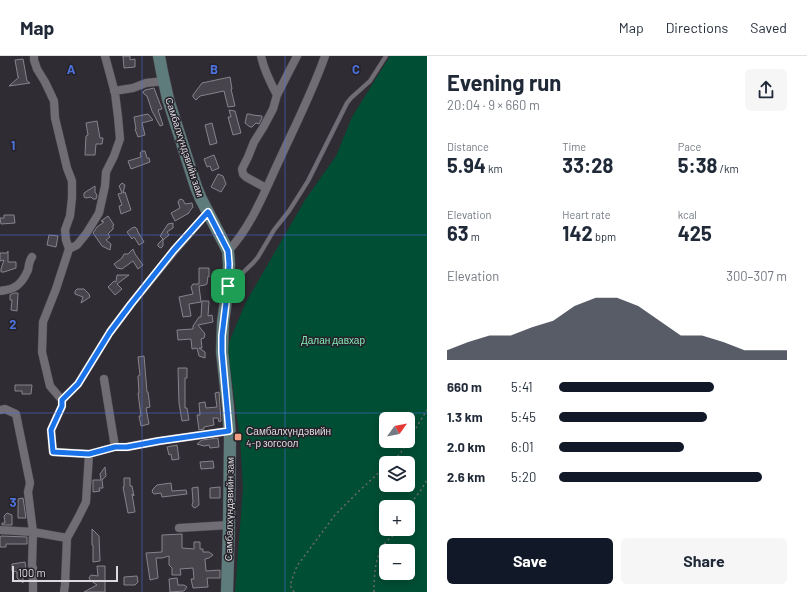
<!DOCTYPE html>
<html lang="en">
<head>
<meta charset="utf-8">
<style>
	:root { --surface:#fff; --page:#f6f6f7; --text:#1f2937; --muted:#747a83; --line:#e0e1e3; --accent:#111827 }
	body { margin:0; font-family:Barlow,sans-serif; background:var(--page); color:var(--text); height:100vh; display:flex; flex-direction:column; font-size:15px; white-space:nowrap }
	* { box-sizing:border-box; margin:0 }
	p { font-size:13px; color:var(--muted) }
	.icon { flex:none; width:22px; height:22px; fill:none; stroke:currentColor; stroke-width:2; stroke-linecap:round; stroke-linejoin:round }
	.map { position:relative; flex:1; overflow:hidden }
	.sheet { display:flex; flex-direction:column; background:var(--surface); width:380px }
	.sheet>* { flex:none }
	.needle { width:26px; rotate:57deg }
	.tools { position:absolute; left:379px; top:356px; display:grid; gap:8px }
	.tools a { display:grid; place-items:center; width:36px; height:36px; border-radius:6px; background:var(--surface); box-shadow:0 2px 10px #0003; font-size:20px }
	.scale { position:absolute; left:12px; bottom:10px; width:106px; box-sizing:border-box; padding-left:4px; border:2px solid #dcdadf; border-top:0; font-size:11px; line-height:14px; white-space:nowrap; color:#dcdadf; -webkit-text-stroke:3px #252229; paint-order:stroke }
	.pin { position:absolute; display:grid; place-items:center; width:34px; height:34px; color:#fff; margin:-17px; border-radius:8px; box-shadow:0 2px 6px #0006 }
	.round { display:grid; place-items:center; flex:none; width:42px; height:42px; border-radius:6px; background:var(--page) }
	.overview { display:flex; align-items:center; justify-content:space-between; height:68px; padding:0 20px }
	h1 { font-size:22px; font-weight:700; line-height:30px }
	.stats { display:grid; grid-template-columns:repeat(3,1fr); gap:6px; height:68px; padding:4px 20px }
	.stats div { display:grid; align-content:center }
	.stats b { font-size:20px; font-weight:700 }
	.stats small { font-size:11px; font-weight:400 }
	.stats p { font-size:11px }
	.chart { height:112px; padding:8px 20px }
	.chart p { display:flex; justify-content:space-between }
	.chart svg { width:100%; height:72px; margin-top:4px; fill:var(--accent); opacity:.7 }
	.action { display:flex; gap:8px; margin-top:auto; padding:8px 20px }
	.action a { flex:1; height:46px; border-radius:6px; background:var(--accent); color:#fff; font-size:16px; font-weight:700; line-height:46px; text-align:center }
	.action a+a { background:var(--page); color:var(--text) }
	ul { padding:0 20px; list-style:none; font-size:13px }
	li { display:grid; grid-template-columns:64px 48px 1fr; align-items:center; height:30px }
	li i { height:10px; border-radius:5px; background:var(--accent) }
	header { display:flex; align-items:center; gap:24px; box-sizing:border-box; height:56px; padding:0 20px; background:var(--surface); border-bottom:1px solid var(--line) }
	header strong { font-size:19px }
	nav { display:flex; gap:22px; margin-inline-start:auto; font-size:14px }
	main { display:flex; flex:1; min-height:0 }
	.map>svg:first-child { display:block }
</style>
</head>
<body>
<header>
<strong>Map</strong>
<nav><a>Map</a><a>Directions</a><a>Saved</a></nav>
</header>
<main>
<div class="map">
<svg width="427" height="536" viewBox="0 0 427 536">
	<rect width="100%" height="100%" fill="#2f2c33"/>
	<path fill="#004f34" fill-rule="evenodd" d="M390,0H427V536H235L243,432L240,381L227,291L246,246L305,144L336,100L352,61ZM386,363H408V385H386ZM386,407H408V429H386ZM386,451H408V473H386ZM386,495H408V517H386Z"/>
	<path fill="#47444b" stroke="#87838c" d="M123,0H130V4L135,3V11L124,12Z
		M23,3L27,25L30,27L9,30L19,21H18L15,4Z
		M230,21L232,33H231L235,50L228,51L224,35L200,40L196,44L193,41V39L202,27Z
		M154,32L162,53L158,54L163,69L160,70L152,55L147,40L144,38L143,36L145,34Z
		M229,54L235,55L241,77L233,79L228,61H231Z
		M148,58L153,64L142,67L145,79L138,81L135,73H136L134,61Z
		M247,58H249L253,59L262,60V62L259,68L256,67L252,71H250L245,67Z
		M97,65L100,82H103L102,88H96L95,99H85L86,80L88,79L86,67Z
		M212,67L217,87L210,89L205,69Z
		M142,95H145L147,102H149L150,106L131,113L128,105L141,101L140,97Z
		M214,99L219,112L212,115L210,110L207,111L204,103Z
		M218,118L223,120L226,128L221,136L211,131Z
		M122,127L125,129L123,137L125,136L131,154L121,158L119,150L122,149L118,138L122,137L119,130Z
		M95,130V136L97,139L96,143H93L91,141L86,142L84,141V137Z
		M180,143L183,144L185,148L192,147L193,151L189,156V157L175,165L171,157L180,152L178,146Z
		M4,159H14L15,167L1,168L0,162H4Z
		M108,160L114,169H113V173L108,178L110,181L106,184L111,188L110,194L102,190L93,177L97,171L104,166L101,165Z
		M173,167V172L167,176L169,179L163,184V190L161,192L159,191L158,190V188L163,183L160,180L168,168Z
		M135,171L137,173L138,176L144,186L139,189L134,181L132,183L127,176L132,172Z
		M49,179L58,180L56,191L47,189Z
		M133,193L135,198L143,209L138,213L133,205L122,213L117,212L114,208L122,202L124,198H128Z
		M8,195V206H16V212L4,216H1V213L4,204L0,205V197H7Z
		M199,212H209V221L208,220L207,228L205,229L199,230L201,246L189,248L191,260L183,261L179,241L193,238L191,231L193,228H199Z
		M117,219H129L117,228L122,233L115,239L108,231L114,225L116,226Z
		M77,233H84L89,238L90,241L81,247L83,241L75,238V235Z
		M14,237H18L17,255L11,254L12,244H10V239Z
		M202,245H209L208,260L212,259L213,266L198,269L205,278L204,282L201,283L202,292H199L205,296V302L199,300L197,292L192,293L191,283L178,284L177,274L193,273V270L199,261H201Z
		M144,300L147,336H148L150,351L146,352L149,368L141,370L139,360H141L138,337H139L138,320L140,319L138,301Z
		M178,312H187V322H185V352H187L189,364L182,365L179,347Z
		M15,329H32L31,338H22V335H15Z
		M219,336L221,365L219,366L218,362H213L214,369L204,371V373L199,374L197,359H200L199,347L205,346L206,352L217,351L215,337Z
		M218,382L219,391L210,392L209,389L204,390L197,388L202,384Z
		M177,389L179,403L172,404L171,398L169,399L167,391Z
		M213,405L214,412L201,413L200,406Z
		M105,411L106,420L102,424L103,432H99L100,435L93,436V424H101L100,418Z
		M124,422H130V430H132L134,440L132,438L135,456L128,457L123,431H124Z
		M171,427L172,435L186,434L187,438L162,441L161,437L154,438L152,436L153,433L157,429Z
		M198,431L199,449L195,452L193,451L192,449L193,446L192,432Z
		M220,431V442H210V432Z
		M23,442L26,462H18V443Z
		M7,457L12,459V469H2V467H5L4,460Z
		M92,473L99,480L100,505L93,506V489H92Z
		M182,478V492L194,493V486H200V493H203V496H209L213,499L209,502L205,503L206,515L220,514V522H207L208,531L193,532L191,523H194L193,512L180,513L181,519H172V512L169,509V500L162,502H156L158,522L150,524L146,497L162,496V479Z
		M1,480L27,481V488H6V491H0V481H1Z
		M25,506L26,515L23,516V527L17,522V516L12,515V508Z
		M97,510H105V536H84L97,529L90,524L89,522L91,519L98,520Z
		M137,520L138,526L135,529H124V521Z
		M177,522L178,529H184L187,531L184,535L170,536L169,523Z"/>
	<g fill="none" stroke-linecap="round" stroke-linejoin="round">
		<g stroke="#4a474e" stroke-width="5">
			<path id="lane" d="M231,228L253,207L258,201L274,174L289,155L308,125L347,47L351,42L370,25L386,0"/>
		</g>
		<g stroke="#4a474e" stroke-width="9">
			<path id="street" d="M34,0V4L37,13L45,26L54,45L55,62L67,112L72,125V142L70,160L65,174L66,184L69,193L56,233L43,266L42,296L50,330L62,344
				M261,0C264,14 270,26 277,39
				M114,35L133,32L146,27L164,25
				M266,132L246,121L243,118L242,113L248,101L254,86L264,70L273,53L277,39L297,0
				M208,156L175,194L131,248L110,276L78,328L62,344V350L51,374L53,396L89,398L115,391H127L159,385L229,375
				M69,193L77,189L86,178L99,157L105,130L106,116L114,100L120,83L118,61L115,37L105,0
				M228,195C251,171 264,137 278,107C294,72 312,37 325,0
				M0,235C4,234 9,234 13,232C20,229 25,221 28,214C29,209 29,205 32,201
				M104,323L115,391
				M0,354L5,353L16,358L30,427L28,436L33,476L32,509L33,512V536
				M179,472L229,469
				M0,474L33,476L67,482
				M64,536L65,529L67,482L78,462L86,446L89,398"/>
		</g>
		<g stroke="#4a474e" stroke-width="13">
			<path id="secondary" d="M159,0L162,16L168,43L196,131L201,143L225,189L228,195L229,208L228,230L223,266L222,296L228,351L230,382L229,469L227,536"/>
		</g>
		<path stroke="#6c6970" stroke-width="1.5" stroke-dasharray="2 3" stroke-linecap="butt" d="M408,385L427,354
			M390,407L400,398L408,385
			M408,451L421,434L427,424
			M294,536L290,529L297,510L335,459L359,435L386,410
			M374,536C374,518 375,496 389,483C393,479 397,476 401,473"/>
		<use href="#lane" stroke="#716d75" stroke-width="4"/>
		<use href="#street" stroke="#716d75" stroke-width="8"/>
		<use href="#secondary" stroke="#5e7c7c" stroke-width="12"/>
	</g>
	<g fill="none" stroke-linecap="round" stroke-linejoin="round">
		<g stroke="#fff" stroke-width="8">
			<path id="route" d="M208,156L228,195L229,208L228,230L222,280V296L229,375L159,385L127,391H115L89,398L53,396L51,374L62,350V344L78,328L110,276L131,248L174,194Z"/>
		</g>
		<use href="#route" stroke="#1a73e8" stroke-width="5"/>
	</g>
	<path fill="none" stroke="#4d71da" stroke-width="1" stroke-opacity="0.55" d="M142,0V536M285,0V536M0,179H427M0,357H427"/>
	<rect fill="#f3a082" stroke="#252229" stroke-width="1.5" x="234" y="377" width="8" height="8" rx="2"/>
	<g text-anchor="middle" stroke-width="3" stroke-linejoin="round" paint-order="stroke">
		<g font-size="10" fill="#dcdadf" stroke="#252229">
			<text transform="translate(185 91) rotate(72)" y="4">Самбалхүндэвийн зам</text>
			<text transform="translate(229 453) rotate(-89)" y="4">Самбалхүндэвийн зам</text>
		</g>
		<g font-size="10" fill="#82e7b8" stroke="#252229">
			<text x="333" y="288">Далан давхар</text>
		</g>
		<g font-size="10" fill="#dcdadf" stroke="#252229" text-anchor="start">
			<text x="246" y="379">Самбалхүндэвийн<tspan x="246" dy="12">4-р зогсоол</tspan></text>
		</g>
	</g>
	<g font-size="13" text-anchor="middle" font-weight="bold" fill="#4d71da" stroke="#252229" stroke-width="3" stroke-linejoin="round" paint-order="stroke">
		<text x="71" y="18">A</text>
		<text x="214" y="18">B</text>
		<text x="356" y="18">C</text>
		<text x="13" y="94">1</text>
		<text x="13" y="273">2</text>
		<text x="13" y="451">3</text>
	</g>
</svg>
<div class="tools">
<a><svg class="needle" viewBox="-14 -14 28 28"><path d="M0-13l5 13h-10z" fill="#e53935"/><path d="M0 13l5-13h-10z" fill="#747a83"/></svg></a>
<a><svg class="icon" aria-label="layers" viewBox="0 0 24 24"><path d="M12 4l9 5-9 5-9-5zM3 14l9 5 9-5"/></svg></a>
<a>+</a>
<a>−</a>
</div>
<div class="scale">100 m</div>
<div class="pin" style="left:228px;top:230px;background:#1e9e55"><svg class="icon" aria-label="arrive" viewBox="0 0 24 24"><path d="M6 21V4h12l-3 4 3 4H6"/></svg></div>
</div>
<section class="sheet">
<div class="overview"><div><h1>Evening run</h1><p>20:04 · 9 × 660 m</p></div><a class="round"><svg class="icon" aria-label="share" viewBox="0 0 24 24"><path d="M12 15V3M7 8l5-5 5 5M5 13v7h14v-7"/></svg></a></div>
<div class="stats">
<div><p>Distance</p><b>5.94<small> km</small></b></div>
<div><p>Time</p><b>33:28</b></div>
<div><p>Pace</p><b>5:38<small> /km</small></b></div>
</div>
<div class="stats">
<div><p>Elevation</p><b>63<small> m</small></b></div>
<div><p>Heart rate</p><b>142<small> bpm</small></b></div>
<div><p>kcal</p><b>425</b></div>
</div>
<div class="chart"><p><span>Elevation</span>300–307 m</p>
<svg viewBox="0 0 160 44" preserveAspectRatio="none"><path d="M0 44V38L10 33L20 29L30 29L40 24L50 20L60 11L70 6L80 6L90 11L100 20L110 29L120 29L130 33L140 38L150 38L160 38V44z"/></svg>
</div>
<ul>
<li><b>660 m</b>5:41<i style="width:68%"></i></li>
<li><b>1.3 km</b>5:45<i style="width:65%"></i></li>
<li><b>2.0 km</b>6:01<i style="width:55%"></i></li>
<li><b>2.6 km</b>5:20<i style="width:89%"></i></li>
</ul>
<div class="action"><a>Save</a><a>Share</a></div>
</section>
</main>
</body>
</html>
